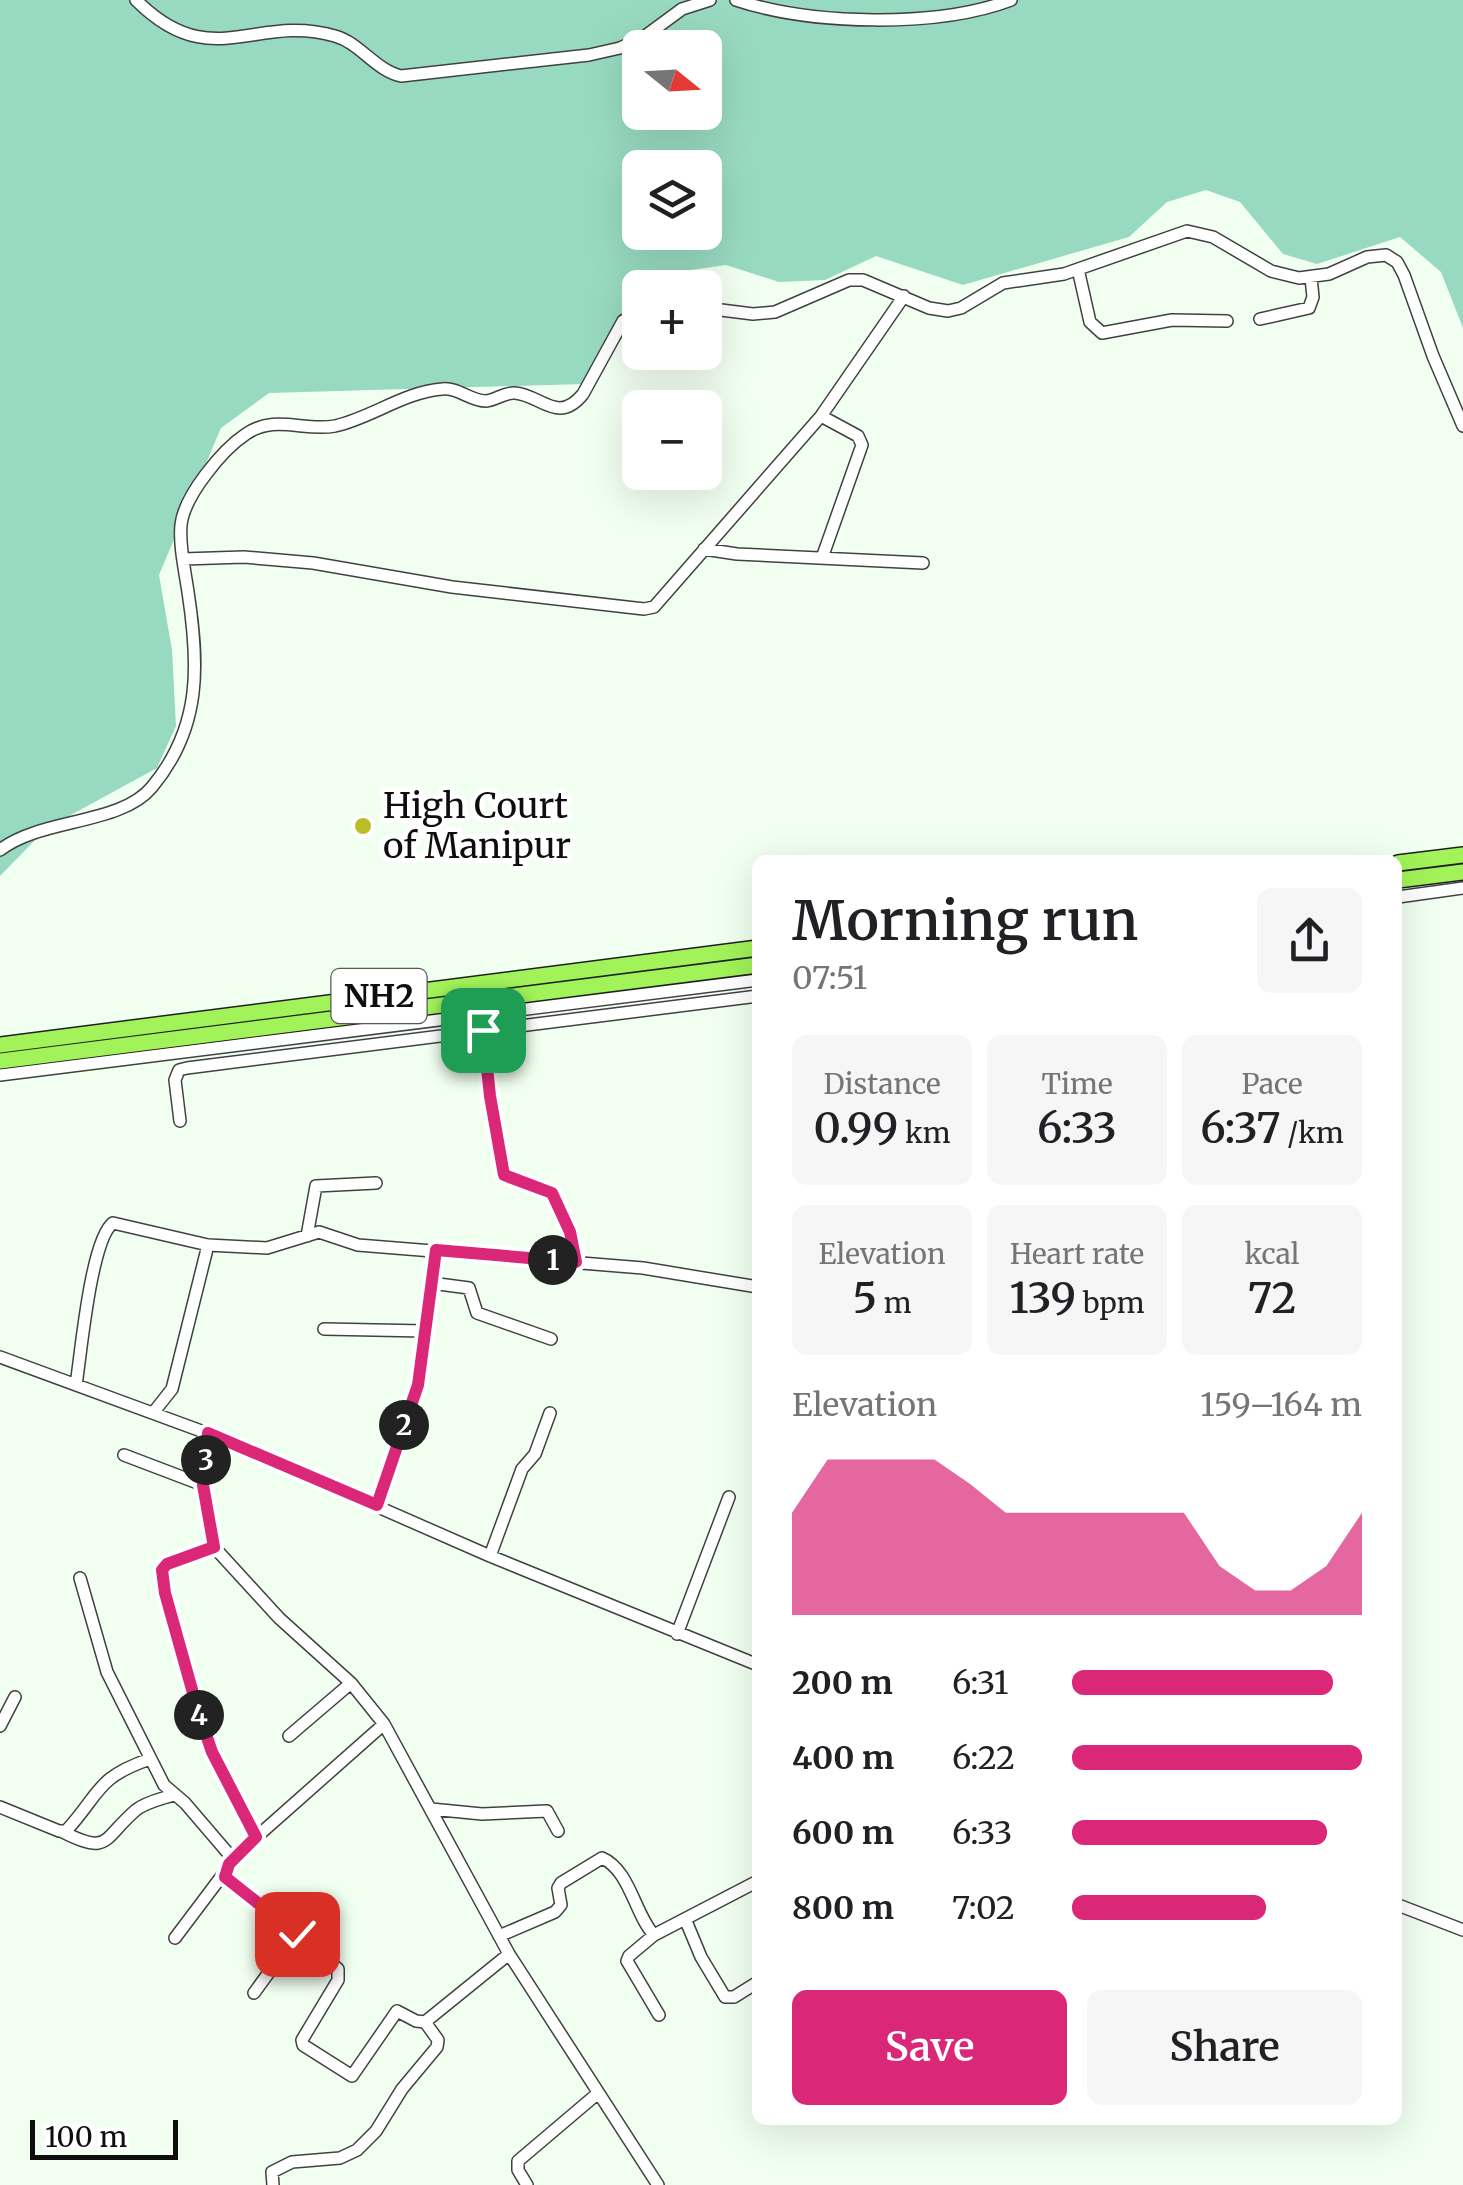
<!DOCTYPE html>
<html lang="en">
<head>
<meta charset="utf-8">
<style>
	:root { --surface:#fff; --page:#f6f6f6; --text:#202124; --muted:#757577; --accent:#db2777 }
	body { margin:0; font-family:Merriweather,serif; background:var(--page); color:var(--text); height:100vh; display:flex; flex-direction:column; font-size:38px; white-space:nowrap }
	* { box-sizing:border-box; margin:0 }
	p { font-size:32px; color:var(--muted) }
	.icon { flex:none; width:55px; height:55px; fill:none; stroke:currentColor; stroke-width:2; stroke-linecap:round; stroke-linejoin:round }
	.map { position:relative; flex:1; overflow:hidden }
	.drawer { position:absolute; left:752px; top:855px; width:650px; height:1270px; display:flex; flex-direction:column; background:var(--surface); border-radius:15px; box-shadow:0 10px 40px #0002 }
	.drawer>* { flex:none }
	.needle { width:65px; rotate:108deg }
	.buttons { position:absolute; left:622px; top:30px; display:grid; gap:20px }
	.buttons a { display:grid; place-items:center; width:100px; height:100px; border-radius:15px; background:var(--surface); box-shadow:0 10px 40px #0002; font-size:50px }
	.scale { position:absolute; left:30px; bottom:25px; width:148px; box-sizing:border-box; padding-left:10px; border:5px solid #0e0e0e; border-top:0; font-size:28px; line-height:35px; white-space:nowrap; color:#0e0e0e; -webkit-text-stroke:8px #fff; paint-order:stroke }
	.pin { position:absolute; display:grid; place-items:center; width:85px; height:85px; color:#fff; margin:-42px; border-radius:20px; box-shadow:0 5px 15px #0006 }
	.km { position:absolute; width:50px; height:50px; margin:-25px; border-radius:50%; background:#222; color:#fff; font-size:28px; line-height:50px; text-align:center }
	.round { display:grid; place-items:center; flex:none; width:105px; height:105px; border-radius:15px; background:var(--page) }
	.overview { display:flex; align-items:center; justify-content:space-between; height:170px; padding:0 40px }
	h1 { font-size:55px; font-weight:600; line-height:75px }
	.stats { display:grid; grid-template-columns:repeat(3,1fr); gap:15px; height:170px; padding:10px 40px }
	.stats div { display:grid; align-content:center; border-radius:15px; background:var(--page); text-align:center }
	.stats b { font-size:42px; font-weight:600 }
	.stats small { font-size:28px; font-weight:400 }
	.stats p { font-size:28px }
	.chart { height:280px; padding:20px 40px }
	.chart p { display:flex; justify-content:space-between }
	.chart svg { width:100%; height:180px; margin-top:10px; fill:var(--accent); opacity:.7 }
	.primary-button { display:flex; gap:20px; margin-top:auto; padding:20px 40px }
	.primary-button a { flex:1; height:115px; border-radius:15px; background:var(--accent); color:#fff; font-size:40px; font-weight:600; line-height:115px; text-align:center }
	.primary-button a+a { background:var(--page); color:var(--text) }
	ul { padding:0 40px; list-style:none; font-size:32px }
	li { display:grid; grid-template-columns:160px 120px 1fr; align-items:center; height:75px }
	li i { height:25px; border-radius:12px; background:var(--accent) }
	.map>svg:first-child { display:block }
</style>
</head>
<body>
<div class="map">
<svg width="1463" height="2185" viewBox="0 0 1463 2185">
	<rect width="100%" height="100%" fill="#f1fff0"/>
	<path fill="#98dac1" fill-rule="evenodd" d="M0,0H1463V328L1441,272L1400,237L1317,264L1283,254L1240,202L1206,190L1167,202L1129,237L963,285L876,256L825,280L779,282L726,265L677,272L664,287L640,288V317L584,384L269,393L221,428L159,575L172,650L176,726L157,768L47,828L0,876ZM640,48H705V112H640ZM640,168H705V232H640Z"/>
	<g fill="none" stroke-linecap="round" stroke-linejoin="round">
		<g stroke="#414141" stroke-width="14">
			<path id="minor" d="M136,0C211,75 254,13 335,36C360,43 375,70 401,76L589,55L620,48L644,37L682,9L710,0
				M736,0C811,25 937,28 1011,0
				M1078,269L1090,322L1102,333L1172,320L1227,321
				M705,308L753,314L775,312L849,280H863L929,308L948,311L961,308L1003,283L1064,274L1187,231L1213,237L1271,271L1299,278L1329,274L1367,257L1386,255L1397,262L1404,275L1433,356L1463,426
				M1260,319L1309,308L1313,297L1311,278
				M821,416L858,436L862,445L822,558
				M704,549L737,554L923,563
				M183,559L244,557L313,563L452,587L644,609L654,607L821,416L904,296
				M0,850C41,818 121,825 152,787C202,727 199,664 188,592C185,571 179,546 181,525C184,496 222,450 246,434C275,414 304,432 335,426C371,418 404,392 442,389C458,387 470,401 486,401C496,400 505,392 515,393C541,395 558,425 583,394L623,321L640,310
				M1398,897L1463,888
				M483,1023L490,1096L505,1175L552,1193L570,1232L576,1262
				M0,1075L758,980
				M180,1121L175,1080L179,1070L187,1068L758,996
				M307,1236L316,1186L376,1183
				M431,1283L469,1288L477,1313L551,1339
				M324,1329L425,1331
				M0,1357L223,1439L490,1556L758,1665
				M76,1385C81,1353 91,1239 113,1223L208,1245L267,1248L319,1232L358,1245L643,1268L758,1287
				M153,1413L172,1389L208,1245
				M208,1433L203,1485L214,1547L279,1618L351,1683L384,1724L509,1954L658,2185
				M124,1455L203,1485
				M377,1505L418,1385L436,1250
				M214,1547L167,1564L162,1576C178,1668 212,1755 256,1837
				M490,1556L522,1469L535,1454L550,1413
				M80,1578L107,1672L164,1785L185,1803L233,1859
				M677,1634L729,1497
				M384,1724L261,1833L233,1859L224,1873L228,1880L283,1920L338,1969V1980L302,2040L303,2045L352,2076L397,2011L416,2021L425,2022L509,1954
				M0,1726L15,1697
				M289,1736L351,1683
				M0,1807L59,1831H66C101,1793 95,1778 150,1759
				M431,1809L482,1814L547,1811L558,1831
				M63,1832C110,1856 103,1838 136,1810C146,1802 161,1799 173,1795
				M1398,1905L1463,1930
				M686,1921L701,1957L725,1997H734L758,1982
				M654,1935L629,1956L627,1961L659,2015
				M499,1936L555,1912L561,1905L558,1888L561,1883L602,1858C630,1870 635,1915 654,1935L758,1881
				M175,1938L224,1873
				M254,1993L297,1934
				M273,2185L272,2172L292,2162L340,2158L357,2150L376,2131L402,2089L437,2047L438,2040L425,2022
				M527,2185L518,2170V2161L597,2094"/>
		</g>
		<g stroke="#1f1f1f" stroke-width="18">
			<path id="highway" d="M1398,863L1463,855
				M1398,880L1463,872
				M0,1045L758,948
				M0,1061L758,965"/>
		</g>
		<use href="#minor" stroke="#fff" stroke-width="11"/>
		<use href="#highway" stroke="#a1f359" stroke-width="15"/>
	</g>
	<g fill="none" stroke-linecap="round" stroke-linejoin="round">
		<g stroke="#fff" stroke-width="20">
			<path id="route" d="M297,1934L225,1877L229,1864L256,1837L212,1752L198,1711L165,1593L162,1570L167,1564L214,1547L203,1485L208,1433L377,1505L418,1385L436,1250L576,1262L570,1232L552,1193L504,1175L490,1096L483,1030"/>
		</g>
		<use href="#route" stroke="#db2777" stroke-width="12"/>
	</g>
	<circle fill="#babe26" stroke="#fff" stroke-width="4" cx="363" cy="826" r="10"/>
	<g text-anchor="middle" stroke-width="10" stroke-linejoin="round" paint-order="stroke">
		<rect fill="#fff" stroke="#565656" stroke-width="2.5" x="331.5" y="969" width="95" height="54" rx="8"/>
		<g font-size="32" font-weight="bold" fill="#0e0e0e">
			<text x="379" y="1007">NH2</text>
		</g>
		<g font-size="35" fill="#0e0e0e" stroke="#fff" text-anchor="start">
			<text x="383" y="818">High Court<tspan x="383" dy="40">of Manipur</tspan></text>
		</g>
	</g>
</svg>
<div class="buttons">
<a><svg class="needle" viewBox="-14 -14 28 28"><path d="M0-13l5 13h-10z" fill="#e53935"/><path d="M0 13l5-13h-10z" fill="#757577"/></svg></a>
<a><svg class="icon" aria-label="layers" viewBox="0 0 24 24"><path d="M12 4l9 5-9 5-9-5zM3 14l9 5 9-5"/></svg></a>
<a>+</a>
<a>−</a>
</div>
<div class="scale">100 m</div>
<div class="pin" style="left:483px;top:1030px;background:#1e9e55"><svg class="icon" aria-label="arrive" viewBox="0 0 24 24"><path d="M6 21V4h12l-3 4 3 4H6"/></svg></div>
<div class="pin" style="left:297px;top:1934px;background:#d93025"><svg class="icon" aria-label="check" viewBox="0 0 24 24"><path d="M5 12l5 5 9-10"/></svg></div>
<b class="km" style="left:553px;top:1260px">1</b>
<b class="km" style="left:404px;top:1425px">2</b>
<b class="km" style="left:206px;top:1460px">3</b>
<b class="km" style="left:199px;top:1715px">4</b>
<section class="drawer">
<div class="overview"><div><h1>Morning run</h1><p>07:51</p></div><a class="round"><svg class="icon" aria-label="share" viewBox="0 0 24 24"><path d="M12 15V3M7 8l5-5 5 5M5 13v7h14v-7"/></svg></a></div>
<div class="stats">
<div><p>Distance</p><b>0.99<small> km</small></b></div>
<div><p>Time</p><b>6:33</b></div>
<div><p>Pace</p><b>6:37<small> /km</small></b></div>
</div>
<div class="stats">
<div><p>Elevation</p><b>5<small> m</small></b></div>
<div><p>Heart rate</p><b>139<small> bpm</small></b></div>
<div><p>kcal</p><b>72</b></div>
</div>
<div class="chart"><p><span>Elevation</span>159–164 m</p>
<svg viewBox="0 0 160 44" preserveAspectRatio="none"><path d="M0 44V19L10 6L20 6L30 6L40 6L50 12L60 19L70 19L80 19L90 19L100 19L110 19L120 32L130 38L140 38L150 32L160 19V44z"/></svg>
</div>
<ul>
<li><b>200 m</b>6:31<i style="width:90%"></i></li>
<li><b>400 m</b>6:22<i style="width:100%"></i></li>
<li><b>600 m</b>6:33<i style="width:88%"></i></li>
<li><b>800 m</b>7:02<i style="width:67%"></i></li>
</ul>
<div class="primary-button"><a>Save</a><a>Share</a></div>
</section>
</div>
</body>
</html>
